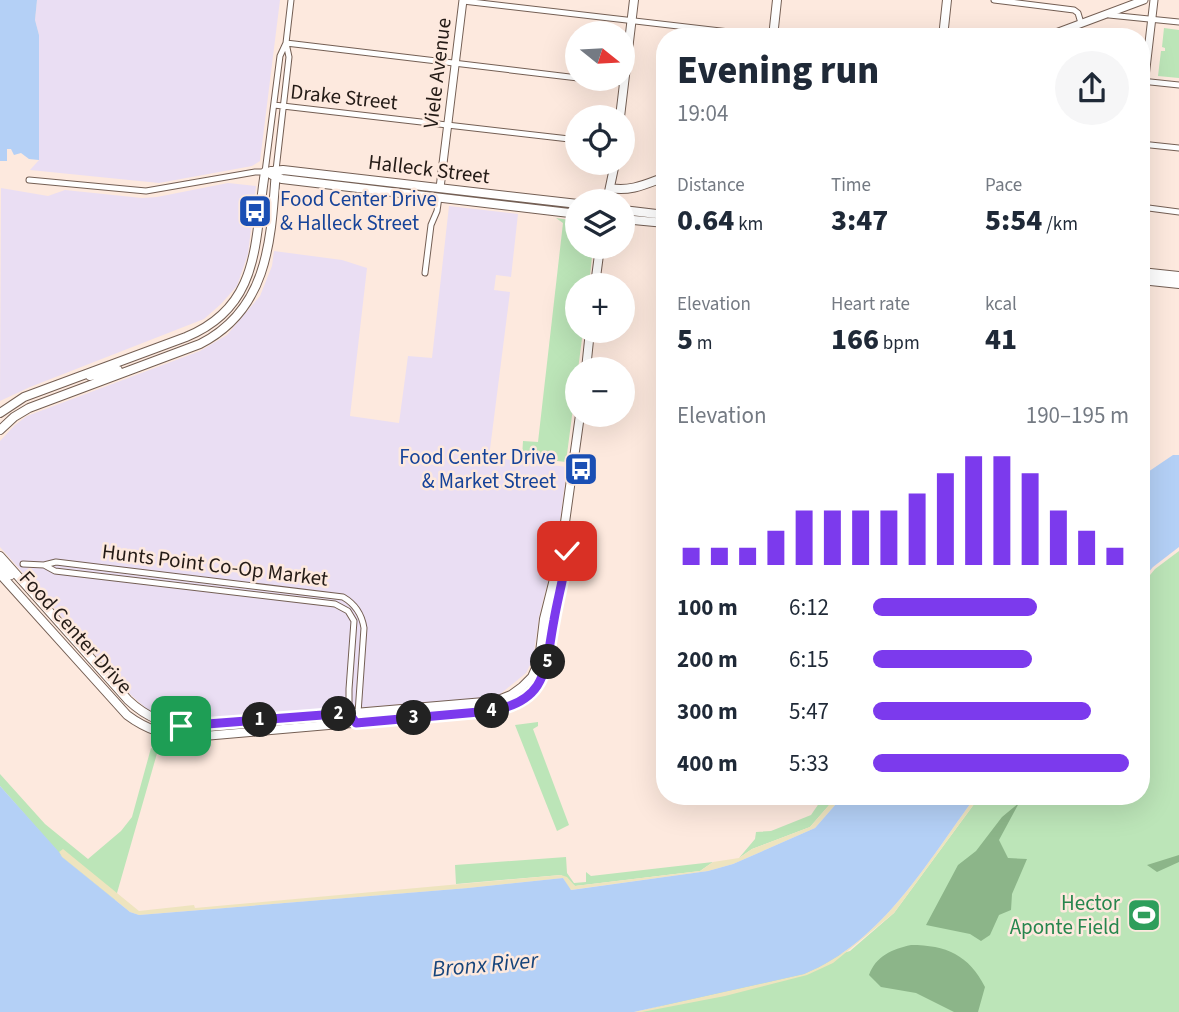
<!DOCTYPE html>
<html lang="en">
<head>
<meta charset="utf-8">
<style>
	:root { --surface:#fff; --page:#f6f6f7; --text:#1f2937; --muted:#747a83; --accent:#7c3aed }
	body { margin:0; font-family:"Source Sans 3",sans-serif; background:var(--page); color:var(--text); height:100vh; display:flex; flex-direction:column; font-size:26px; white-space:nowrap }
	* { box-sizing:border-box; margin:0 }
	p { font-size:23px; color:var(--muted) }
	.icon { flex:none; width:38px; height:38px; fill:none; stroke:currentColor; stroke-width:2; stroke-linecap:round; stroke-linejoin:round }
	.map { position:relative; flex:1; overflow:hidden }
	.details { position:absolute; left:656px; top:28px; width:494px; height:777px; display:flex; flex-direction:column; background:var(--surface); border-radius:28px; box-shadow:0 7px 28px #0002 }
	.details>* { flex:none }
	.needle { width:46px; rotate:108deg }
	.tools { position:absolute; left:565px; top:21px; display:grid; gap:14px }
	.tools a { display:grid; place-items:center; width:70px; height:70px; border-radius:50%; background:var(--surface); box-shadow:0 7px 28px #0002; font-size:35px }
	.pin { position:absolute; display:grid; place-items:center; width:60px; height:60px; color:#fff; margin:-30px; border-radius:14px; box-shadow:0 4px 10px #0006 }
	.km { position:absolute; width:35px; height:35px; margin:-18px; border-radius:50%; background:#222; color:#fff; font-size:19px; line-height:35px; text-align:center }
	.round { display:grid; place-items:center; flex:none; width:74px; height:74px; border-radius:37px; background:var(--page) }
	.headline { display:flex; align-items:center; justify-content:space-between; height:119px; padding:0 21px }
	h1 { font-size:38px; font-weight:800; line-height:52px }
	.figures { display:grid; grid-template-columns:repeat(3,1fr); gap:10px; height:119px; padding:7px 21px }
	.figures div { display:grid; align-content:center }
	.figures b { font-size:30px; font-weight:800 }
	.figures small { font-size:19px; font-weight:400 }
	.figures p { font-size:19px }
	.chart { height:196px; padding:14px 21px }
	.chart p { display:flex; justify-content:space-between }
	.chart svg { width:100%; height:126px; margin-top:7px; stroke:var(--accent); stroke-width:6 }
	ul { padding:0 21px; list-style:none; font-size:23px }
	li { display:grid; grid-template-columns:112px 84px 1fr; align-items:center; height:52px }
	li i { height:18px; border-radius:9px; background:var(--accent) }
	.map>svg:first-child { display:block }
</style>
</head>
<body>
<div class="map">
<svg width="1179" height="1012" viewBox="0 0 1179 1012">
	<rect width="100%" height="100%" fill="#fde9de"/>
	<path fill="#eadef3" d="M37,0H280L260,161L252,166L159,183L30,170L39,160V35L35,20Z
		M228,183L256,186L248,254L237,286L221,304L204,319L30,387L0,401L1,188L48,196L65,190L142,198L157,197Z
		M449,206L518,214L511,277L496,275L494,290L510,292L489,457L567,467L557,544L539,617L533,659L526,673L499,695L484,698L185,721L159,715L147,709L132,696L0,547V441L15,425L27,416L200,351L227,335L260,296L272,266L274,251L342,260L367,268L350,416L399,423L408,356L432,358Z"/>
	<path fill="#bce5b8" d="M1164,28L1179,30V78L1158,76L1161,51H1165V48L1162,47Z
		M556,218L577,221L578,247H593L589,285H578V331H583L566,462L522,457L523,441L538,442L563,223Z
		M1179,551V1012H639L850,951L894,913L980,796H1141V586L1155,569Z
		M538,722V726L533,729L569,825L557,831L515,725Z
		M151,748L158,750L115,900L62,857L0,786V774L45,824L88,859L121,831L132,817Z
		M824,796H837L810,827L752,849L739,858L755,839L756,832L771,831L811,815Z
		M566,857L567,873L574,883L586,882V872L591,876L713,862L700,871L575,886L561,875L456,884L455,865Z"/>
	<path fill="#8cb589" d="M1019,803L999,840L1008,858L1027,859L1012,894L1011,910L999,915L990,935L981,941L970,934L926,925L958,865L976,851L1002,817Z
		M1179,855V862L1157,872L1147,865Z
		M911,945C946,945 969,955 985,987L978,1012H954L916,993L881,987L869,975C876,956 892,949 911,945Z"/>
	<path fill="#eee4bf" d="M837,796H843L815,828L733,864L708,871L570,890L563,878L468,888L139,915L130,912L62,857L59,852L63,849L139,911L194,905L195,908L561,875L567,877L575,886L700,871L713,862L739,858L752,849L810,827Z
		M976,796H980L894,913L833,963L807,975L725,996L642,1012H634L804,974C883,942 927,862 976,796Z"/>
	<path fill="#b4d0f6" d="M0,0H37L35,20L39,35V160L29,159L21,153L14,155L11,149H7V161H0Z
		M1173,455H1179V547L1153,567L1141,581L1142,476Z
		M0,786L59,852L62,857L130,912L139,915L468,888L563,878L571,890L708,871L733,864L815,828L843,796H976C927,862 883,942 804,974L634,1012H0Z"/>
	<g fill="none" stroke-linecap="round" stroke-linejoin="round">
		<g stroke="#745f54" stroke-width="7">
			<path id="minor" d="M994,0L1074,10L1078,13L1081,23
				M463,1L772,37
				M1109,15L1179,22
				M286,43L578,78
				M588,79L624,83
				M1141,81L1179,85
				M274,105L578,140
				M1141,144L1179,148
				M276,170L289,57L286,43L291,0
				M29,180L146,191L255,172H265L280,56L286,43
				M1141,207L1179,212
				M425,273L431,225L437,211L439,197
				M23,564L44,565
				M356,723L349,713V689L354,621L348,611L335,604L55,571L44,565L56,562L343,597C355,604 362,615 364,628L358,713"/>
		</g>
		<g stroke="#745f54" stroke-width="9">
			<path id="tertiary" d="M1045,37L1144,0
				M1141,111L1154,0
				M440,188L463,0"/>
		</g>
		<g stroke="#745f54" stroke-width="10">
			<path id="secondary" d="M773,37L777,0
				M943,37L947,0
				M620,117L634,0
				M271,171L283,170L578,204
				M272,175L282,179L578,214
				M610,188C630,192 646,184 665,177
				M607,201L615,163
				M623,210L665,215
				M623,219L665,223
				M1141,272L1179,276
				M1141,280L1179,284
				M595,285L600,247
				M586,369L590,331
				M90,376L118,370
				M0,413L24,397L186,337C262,306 254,240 265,172
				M0,430L14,417L29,408L200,344C269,309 271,239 276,170
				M0,556L128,700C149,720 172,728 200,726L496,701L511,695L522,687L532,677L539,661L544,619L561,551L580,415
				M0,565L11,575
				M0,574L127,715C147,730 167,737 192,737L490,711C549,701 546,666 554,619C557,605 561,591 564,577C567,561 567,544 569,528"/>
		</g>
		<use href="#minor" stroke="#fff" stroke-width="5"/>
		<use href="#tertiary" stroke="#fff" stroke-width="7"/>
		<use href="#secondary" stroke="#fff" stroke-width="8"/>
	</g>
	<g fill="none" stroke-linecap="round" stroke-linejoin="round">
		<g stroke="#fff" stroke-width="14">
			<path id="route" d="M181,726L349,713L356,723L490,711C549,701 545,667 554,620C558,596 565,574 567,551"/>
		</g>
		<use href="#route" stroke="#7c3aed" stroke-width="9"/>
	</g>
	<defs>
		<g id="bus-square" transform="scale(1.75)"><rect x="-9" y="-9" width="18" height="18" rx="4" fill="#1a4fb4" stroke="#fde9de"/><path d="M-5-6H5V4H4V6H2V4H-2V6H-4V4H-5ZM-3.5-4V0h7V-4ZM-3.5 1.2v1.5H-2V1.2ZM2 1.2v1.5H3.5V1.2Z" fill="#fff"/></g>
		<g id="stadium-square" transform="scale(1.75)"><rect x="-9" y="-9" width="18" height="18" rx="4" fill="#2e9e5b" stroke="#fde9de"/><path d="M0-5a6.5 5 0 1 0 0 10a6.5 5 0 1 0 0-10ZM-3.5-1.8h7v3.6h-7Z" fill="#fff"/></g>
	</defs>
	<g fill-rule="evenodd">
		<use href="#bus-square" x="255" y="211"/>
		<use href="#bus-square" x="581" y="469"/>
		<use href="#stadium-square" x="1144" y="915"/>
	</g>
	<g text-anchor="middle" stroke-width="5" stroke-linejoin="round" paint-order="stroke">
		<g font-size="21" fill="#241b16" stroke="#fde9de">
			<text transform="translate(437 73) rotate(-83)" y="7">Viele Avenue</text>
			<text transform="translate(344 97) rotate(6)" y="7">Drake Street</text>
			<text transform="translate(429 169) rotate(7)" y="7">Halleck Street</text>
			<text transform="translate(215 565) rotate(7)" y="7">Hunts Point Co-Op Market</text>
			<text transform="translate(76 632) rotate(48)" y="7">Food Center Drive</text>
		</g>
		<g font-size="21" fill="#164399" stroke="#fde9de" text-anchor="start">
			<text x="280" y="206">Food Center Drive<tspan x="280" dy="24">&amp; Halleck Street</tspan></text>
			<text x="556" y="464" text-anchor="end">Food Center Drive<tspan x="556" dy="24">&amp; Market Street</tspan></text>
		</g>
		<g font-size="21" fill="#27864d" stroke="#fde9de" text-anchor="end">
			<text x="1120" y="910">Hector<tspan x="1120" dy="24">Aponte Field</tspan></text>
		</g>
		<g font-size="23" font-style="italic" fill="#16447b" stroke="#fde9de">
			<text transform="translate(485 964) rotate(-5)" y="8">Bronx River</text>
		</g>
	</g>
</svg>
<div class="tools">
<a><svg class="needle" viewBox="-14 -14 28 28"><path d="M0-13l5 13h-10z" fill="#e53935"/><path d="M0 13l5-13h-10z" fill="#747a83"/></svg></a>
<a><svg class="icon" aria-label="locate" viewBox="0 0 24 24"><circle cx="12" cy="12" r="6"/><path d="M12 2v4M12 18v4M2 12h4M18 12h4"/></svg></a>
<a><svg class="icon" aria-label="layers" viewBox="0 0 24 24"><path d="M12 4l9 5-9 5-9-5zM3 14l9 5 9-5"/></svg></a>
<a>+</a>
<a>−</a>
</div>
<div class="pin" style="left:181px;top:726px;background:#1e9e55"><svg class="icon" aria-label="arrive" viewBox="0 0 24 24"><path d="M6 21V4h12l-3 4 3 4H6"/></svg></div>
<div class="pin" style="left:567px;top:551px;background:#d93025"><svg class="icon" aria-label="check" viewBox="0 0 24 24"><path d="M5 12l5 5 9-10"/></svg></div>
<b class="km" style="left:260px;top:720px">1</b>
<b class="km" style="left:339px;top:714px">2</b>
<b class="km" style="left:414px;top:718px">3</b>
<b class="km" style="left:492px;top:711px">4</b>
<b class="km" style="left:548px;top:662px">5</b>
<section class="details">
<div class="headline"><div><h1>Evening run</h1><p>19:04</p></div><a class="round"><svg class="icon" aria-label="share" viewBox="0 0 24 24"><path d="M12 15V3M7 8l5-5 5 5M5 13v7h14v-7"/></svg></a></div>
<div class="figures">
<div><p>Distance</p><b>0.64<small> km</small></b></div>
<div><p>Time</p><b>3:47</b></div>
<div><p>Pace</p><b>5:54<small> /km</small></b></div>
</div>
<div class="figures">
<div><p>Elevation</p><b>5<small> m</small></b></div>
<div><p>Heart rate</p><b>166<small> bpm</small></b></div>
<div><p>kcal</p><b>41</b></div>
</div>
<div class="chart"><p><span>Elevation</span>190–195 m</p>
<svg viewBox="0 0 160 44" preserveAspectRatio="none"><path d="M5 44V38M15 44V38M25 44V38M35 44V32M45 44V25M55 44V25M65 44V25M75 44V25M85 44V19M95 44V12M105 44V6M115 44V6M125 44V12M135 44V25M145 44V32M155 44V38"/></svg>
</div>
<ul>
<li><b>100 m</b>6:12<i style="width:64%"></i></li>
<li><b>200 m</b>6:15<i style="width:62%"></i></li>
<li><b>300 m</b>5:47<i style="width:85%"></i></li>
<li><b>400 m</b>5:33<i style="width:100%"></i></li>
</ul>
</section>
</div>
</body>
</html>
